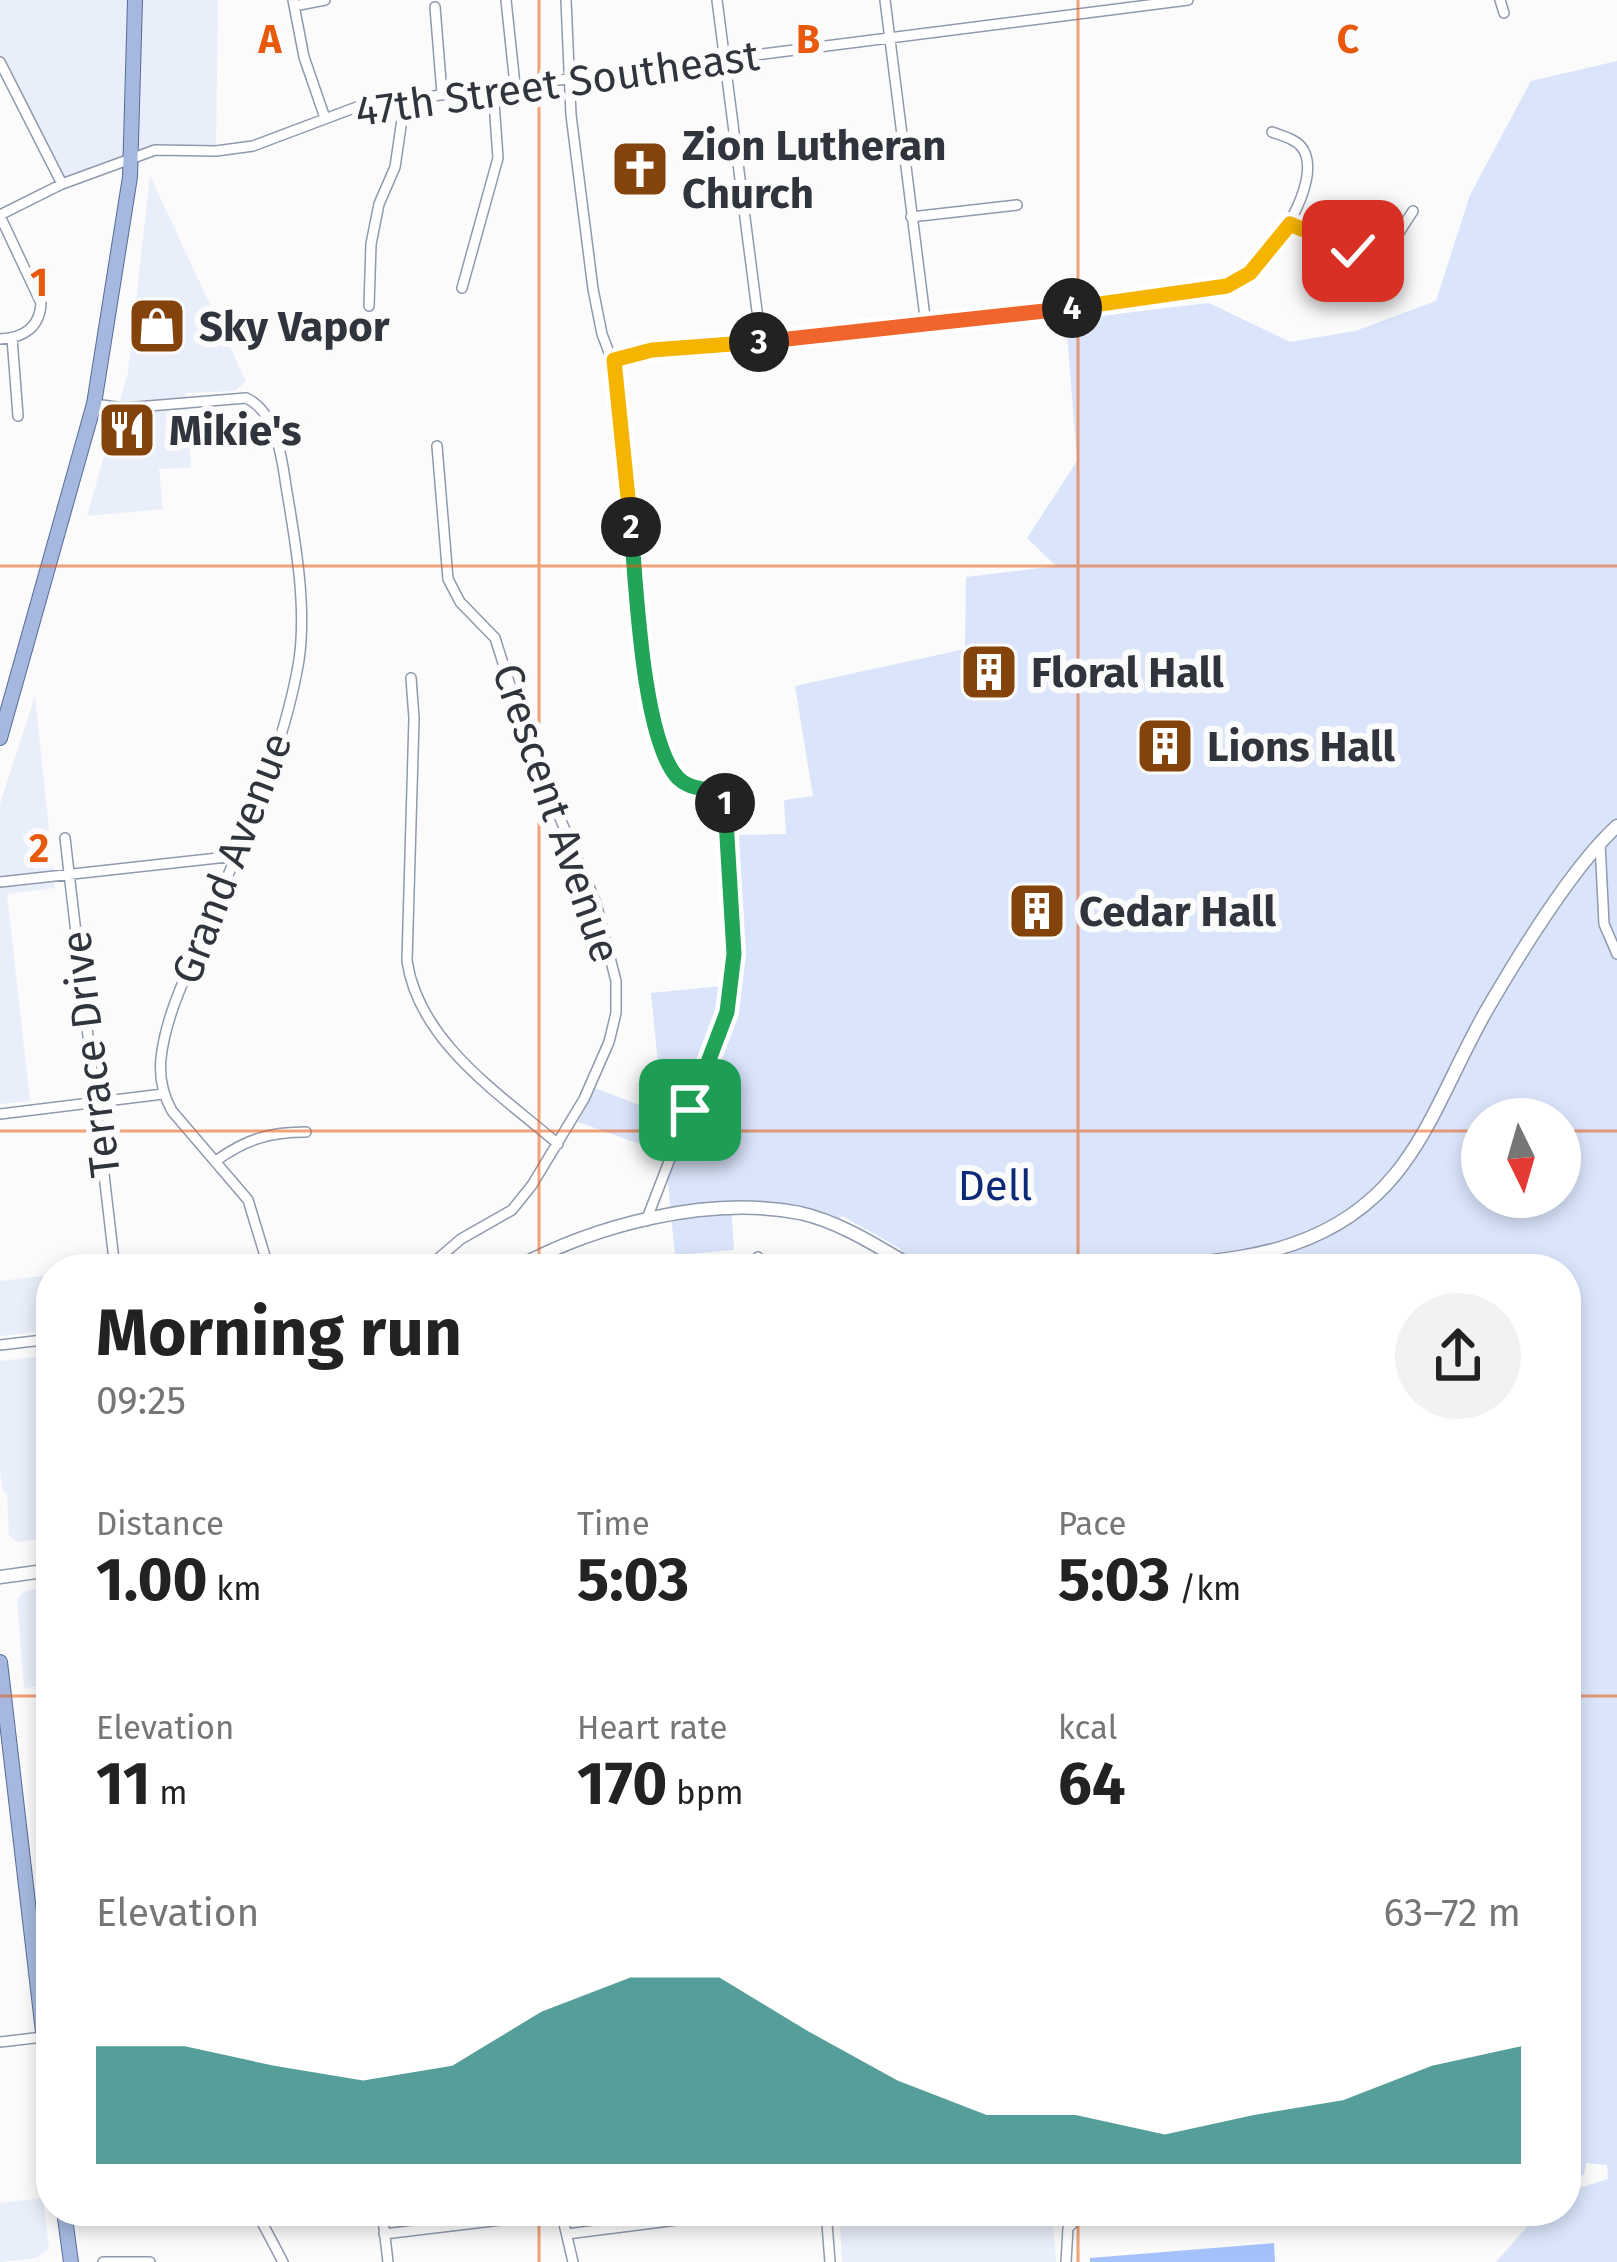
<!DOCTYPE html>
<html lang="en">
<head>
<meta charset="utf-8">
<style>
	:root { --surface:#fff; --page:#f2f2f2; --text:#222; --muted:#767676; --accent:#0f766e }
	body { margin:0; font-family:"Fira Sans",sans-serif; background:var(--page); color:var(--text); height:100vh; display:flex; flex-direction:column; font-size:45px; white-space:nowrap }
	* { box-sizing:border-box; margin:0 }
	p { font-size:39px; color:var(--muted) }
	.icon { flex:none; width:66px; height:66px; fill:none; stroke:currentColor; stroke-width:2; stroke-linecap:round; stroke-linejoin:round }
	.map { position:relative; flex:1; overflow:hidden }
	.drawer { position:absolute; left:36px; top:1254px; width:1545px; height:972px; display:flex; flex-direction:column; background:var(--surface); border-radius:48px; box-shadow:0 6px 18px #0003 }
	.drawer>* { flex:none }
	.needle { width:78px; rotate:175deg }
	.fabs { position:absolute; left:1461px; top:1098px; display:grid; gap:24px }
	.fabs a { display:grid; place-items:center; width:120px; height:120px; border-radius:50%; background:var(--surface); box-shadow:0 6px 18px #0003; font-size:60px }
	.pin { position:absolute; display:grid; place-items:center; width:102px; height:102px; color:#fff; margin:-51px; border-radius:24px; box-shadow:0 6px 18px #0006 }
	.km { position:absolute; width:60px; height:60px; margin:-30px; border-radius:50%; background:#222; color:#fff; font-size:33px; line-height:60px; text-align:center }
	.round { display:grid; place-items:center; flex:none; width:126px; height:126px; border-radius:63px; background:var(--page) }
	.overview { display:flex; align-items:center; justify-content:space-between; height:204px; padding:0 60px }
	h1 { font-size:66px; font-weight:700; line-height:90px }
	.stats { display:grid; grid-template-columns:repeat(3,1fr); gap:18px; height:204px; padding:12px 60px }
	.stats div { display:grid; align-content:center }
	.stats b { font-size:60px; font-weight:700 }
	.stats small { font-size:33px; font-weight:400 }
	.stats p { font-size:33px }
	.chart { height:336px; padding:24px 60px }
	.chart p { display:flex; justify-content:space-between }
	.chart svg { width:100%; height:216px; margin-top:12px; fill:var(--accent); opacity:.7 }
	.map>svg:first-child { display:block }
</style>
</head>
<body>
<div class="map">
<svg width="1617" height="2262" viewBox="0 0 1617 2262">
	<rect width="100%" height="100%" fill="#fbfbfb"/>
	<path fill="#e8eefa" d="M0,0H218L216,151L155,150L62,184L0,72Z
		M150,176L246,381L235,391L186,393L191,468L159,469L163,509L87,516L128,372Z
		M35,696L55,888L7,894L30,1101L0,1104V804Z
		M51,1275V1331L0,1336V1281Z
		M51,1355V1538L17,1542L9,1535L7,1493L3,1492L0,1470V1361Z
		M39,1588L51,1590V1685L24,1688L17,1599L25,1591Z
		M43,2198L49,2249L36,2258L0,2262V2203Z
		M846,2211H1052L1056,2262H842L840,2225L847,2224Z"/>
	<path fill="#dae5fb" fill-rule="evenodd" d="M1617,61V2262H1496L1541,2211H1566V2192L1608,2179L1607,2165L1586,2163L1584,2175L1566,2178L1571,2134L1566,2106V1269H923L903,1256L901,1249L842,1216L839,1220C803,1209 768,1198 731,1204L734,1250L675,1255L665,1153L578,1122L595,1088L663,1114L651,993L741,984L737,835L786,834L784,800L813,796L795,686L965,649L966,577L1056,566L1027,538L1077,461L1066,320L1209,303L1290,342L1355,331L1436,301L1470,195L1531,81ZM1482,1119H1560V1197H1482Z"/>
	<path fill="#a5c1fb" d="M1274,2243L1275,2262H1090V2258Z"/>
	<g fill="none" stroke-linecap="round" stroke-linejoin="round">
		<g stroke="#8f9aae" stroke-width="12">
			<path id="minor" d="M293,0L304,57L325,118
				M506,0L515,85
				M566,0L571,115L593,289L602,334L619,379L651,712C658,735 663,772 687,784C700,791 712,789 725,798L727,812L734,954L727,1011L646,1221
				M717,0L761,342
				M885,0L926,325
				M1500,0L1504,13
				M294,6L325,0
				M435,7L442,94
				M0,62L62,184
				M0,215L62,184L155,150L216,151L253,146L362,105L1188,0
				M0,216L41,303C40,327 24,338 0,339
				M911,217L1017,205
				M1290,224C1323,236 1355,263 1391,245L1413,211
				M462,288L498,158L493,88
				M369,306L371,244L379,204L395,167L405,99
				M12,338L18,416
				M614,360L652,350L926,325L1205,293C1220,288 1235,284 1248,274C1274,255 1321,183 1304,151C1299,140 1283,136 1272,132
				M94,404L124,408L246,398C276,411 282,458 286,486C295,540 307,605 299,660C284,751 241,843 206,928C189,970 166,1013 161,1058C159,1077 163,1095 172,1111L248,1200L269,1269
				M411,678L414,718L407,961C419,1042 500,1094 558,1144
				M65,838L115,1269
				M1600,843L1604,924L1617,954
				M0,882L236,856
				M0,1114L163,1094
				M217,1160C247,1139 270,1132 306,1132
				M758,1257L759,1269
				M426,1269L461,1239L512,1210L532,1185L584,1099L609,1042L616,1013V981L596,903L529,745L495,638L460,602L448,579L437,446
				M0,1345L51,1339
				M0,2042L43,2037
				M256,2211L283,2262
				M382,2211L388,2262
				M561,2211L573,2262
				M826,2211L830,2262
				M384,2234L561,2213
				M567,2234L748,2211
				M103,2262H150
				M1066,2262L1068,2228L1086,2211"/>
		</g>
		<g stroke="#8f9aae" stroke-width="15">
			<path id="secondary" d="M514,1269C594,1225 708,1195 800,1213C841,1222 880,1248 916,1269
				M1148,1269C1195,1262 1248,1260 1293,1244C1412,1203 1430,1111 1485,1013C1517,958 1571,868 1617,826
				M0,1577L51,1570"/>
		</g>
		<g stroke="#566c98" stroke-width="16">
			<path id="primary" d="M0,738L94,404L130,177L135,0
				M0,1662L51,2101
				M64,2211L71,2262"/>
		</g>
		<use href="#minor" stroke="#fff" stroke-width="9"/>
		<use href="#secondary" stroke="#fff" stroke-width="12"/>
		<use href="#primary" stroke="#a6b8df" stroke-width="14"/>
	</g>
	<g fill="none" stroke-linecap="round" stroke-linejoin="round">
		<g stroke="#fff" stroke-width="24">
			<path id="split-1" d="M690,1110L727,1012L734,954L725,803"/>
		</g>
		<g stroke="#fff" stroke-width="24">
			<path id="split-2" d="M631,527C636,583 642,740 678,778C693,793 713,784 725,803"/>
		</g>
		<g stroke="#fff" stroke-width="24">
			<path id="split-3" d="M631,527L614,360L652,350L759,342"/>
		</g>
		<g stroke="#fff" stroke-width="24">
			<path id="split-4" d="M759,342L1072,308"/>
		</g>
		<g stroke="#fff" stroke-width="24">
			<path id="split-5" d="M1072,308L1227,286L1250,273L1290,224L1353,251"/>
		</g>
		<use href="#split-1" stroke="#22a559" stroke-width="15"/>
		<use href="#split-2" stroke="#22a559" stroke-width="15"/>
		<use href="#split-3" stroke="#f5b400" stroke-width="15"/>
		<use href="#split-4" stroke="#f0652b" stroke-width="15"/>
		<use href="#split-5" stroke="#f5b400" stroke-width="15"/>
	</g>
	<path fill="none" stroke="#e8590c" stroke-width="3" stroke-opacity="0.55" d="M539,0V1269M1078,0V1269M0,566H1617M0,1131H1482M1560,1131H1617M0,1696H51M1566,1696H1617M539,2211V2262M1078,2211V2262"/>
	<defs>
		<g id="church-square" transform="scale(3)"><rect x="-9" y="-9" width="18" height="18" rx="4" fill="#84430b" stroke="#fbfbfb"/><path d="M-1.2-6h2.4v3.5h3.3v2.4h-3.3V6h-2.4V-.1h-3.3v-2.4h3.3Z" fill="#fff"/></g>
		<g id="shop-square" transform="scale(3)"><rect x="-9" y="-9" width="18" height="18" rx="4" fill="#84430b" stroke="#fbfbfb"/><path d="M-5-2.5h2.3a2.7 3.5 0 0 1 5.4 0H5L5.5 6h-11ZM-1.5-2.5h3a1.5 2.3 0 0 0-3 0Z" fill="#fff"/></g>
		<g id="restaurant-square" transform="scale(3)"><rect x="-9" y="-9" width="18" height="18" rx="4" fill="#84430b" stroke="#fbfbfb"/><path d="M-5-6h1v4h1v-4h1v4h1v-4h1v5L-1.5 .5V6h-2V.5L-5-1ZM5-6V6H3V1.5H1.5Q1.5-4 5-6Z" fill="#fff"/></g>
		<g id="building-square" transform="scale(3)"><rect x="-9" y="-9" width="18" height="18" rx="4" fill="#84430b" stroke="#fbfbfb"/><path d="M-4-6H4V6H1V3H-1V6H-4ZM-2.5-4.3h1.7v1.8h-1.7ZM.8-4.3h1.7v1.8H.8ZM-2.5-1h1.7V.8h-1.7ZM.8-1h1.7V.8H.8Z" fill="#fff"/></g>
	</defs>
	<g fill-rule="evenodd">
		<use href="#church-square" x="640" y="169"/>
		<use href="#shop-square" x="157" y="326"/>
		<use href="#restaurant-square" x="127" y="430"/>
		<use href="#building-square" x="989" y="672"/>
		<use href="#building-square" x="1165" y="746"/>
		<use href="#building-square" x="1037" y="911"/>
	</g>
	<g text-anchor="middle" stroke-width="12" stroke-linejoin="round" paint-order="stroke">
		<g font-size="42" fill="#30353d" stroke="#fbfbfb">
			<text transform="translate(557 83) rotate(-8)" y="15">47th Street Southeast</text>
			<text transform="translate(557 813) rotate(71)" y="15">Crescent Avenue</text>
			<text transform="translate(231 858) rotate(-69)" y="15">Grand Avenue</text>
			<text transform="translate(90 1054) rotate(-97)" y="15">Terrace Drive</text>
		</g>
		<g font-size="42" font-weight="bold" fill="#30353d" stroke="#fbfbfb" text-anchor="start">
			<text x="682" y="160">Zion Lutheran<tspan x="682" dy="48">Church</tspan></text>
			<text x="199" y="341">Sky Vapor</text>
			<text x="169" y="445">Mikie's</text>
			<text x="1031" y="687">Floral Hall</text>
			<text x="1207" y="761">Lions Hall</text>
			<text x="1079" y="926">Cedar Hall</text>
		</g>
		<g font-size="42" fill="#0c2978" stroke="#fbfbfb">
			<text x="995" y="1200">Dell</text>
		</g>
	</g>
	<g font-size="39" text-anchor="middle" font-weight="bold" fill="#e8590c" stroke="#fbfbfb" stroke-width="12" stroke-linejoin="round" paint-order="stroke">
		<text x="270" y="53">A</text>
		<text x="808" y="53">B</text>
		<text x="1348" y="53">C</text>
		<text x="39" y="296">1</text>
		<text x="39" y="862">2</text>
	</g>
</svg>
<div class="fabs">
<a><svg class="needle" viewBox="-14 -14 28 28"><path d="M0-13l5 13h-10z" fill="#e53935"/><path d="M0 13l5-13h-10z" fill="#767676"/></svg></a>
</div>
<div class="pin" style="left:690px;top:1110px;background:#1e9e55"><svg class="icon" aria-label="arrive" viewBox="0 0 24 24"><path d="M6 21V4h12l-3 4 3 4H6"/></svg></div>
<div class="pin" style="left:1353px;top:251px;background:#d93025"><svg class="icon" aria-label="check" viewBox="0 0 24 24"><path d="M5 12l5 5 9-10"/></svg></div>
<b class="km" style="left:725px;top:803px">1</b>
<b class="km" style="left:631px;top:527px">2</b>
<b class="km" style="left:759px;top:342px">3</b>
<b class="km" style="left:1072px;top:308px">4</b>
<section class="drawer">
<div class="overview"><div><h1>Morning run</h1><p>09:25</p></div><a class="round"><svg class="icon" aria-label="share" viewBox="0 0 24 24"><path d="M12 15V3M7 8l5-5 5 5M5 13v7h14v-7"/></svg></a></div>
<div class="stats">
<div><p>Distance</p><b>1.00<small> km</small></b></div>
<div><p>Time</p><b>5:03</b></div>
<div><p>Pace</p><b>5:03<small> /km</small></b></div>
</div>
<div class="stats">
<div><p>Elevation</p><b>11<small> m</small></b></div>
<div><p>Heart rate</p><b>170<small> bpm</small></b></div>
<div><p>kcal</p><b>64</b></div>
</div>
<div class="chart"><p><span>Elevation</span>63–72 m</p>
<svg viewBox="0 0 160 44" preserveAspectRatio="none"><path d="M0 44V20L10 20L20 24L30 27L40 24L50 13L60 6L70 6L80 17L90 27L100 34L110 34L120 38L130 34L140 31L150 24L160 20V44z"/></svg>
</div>
</section>
</div>
</body>
</html>
